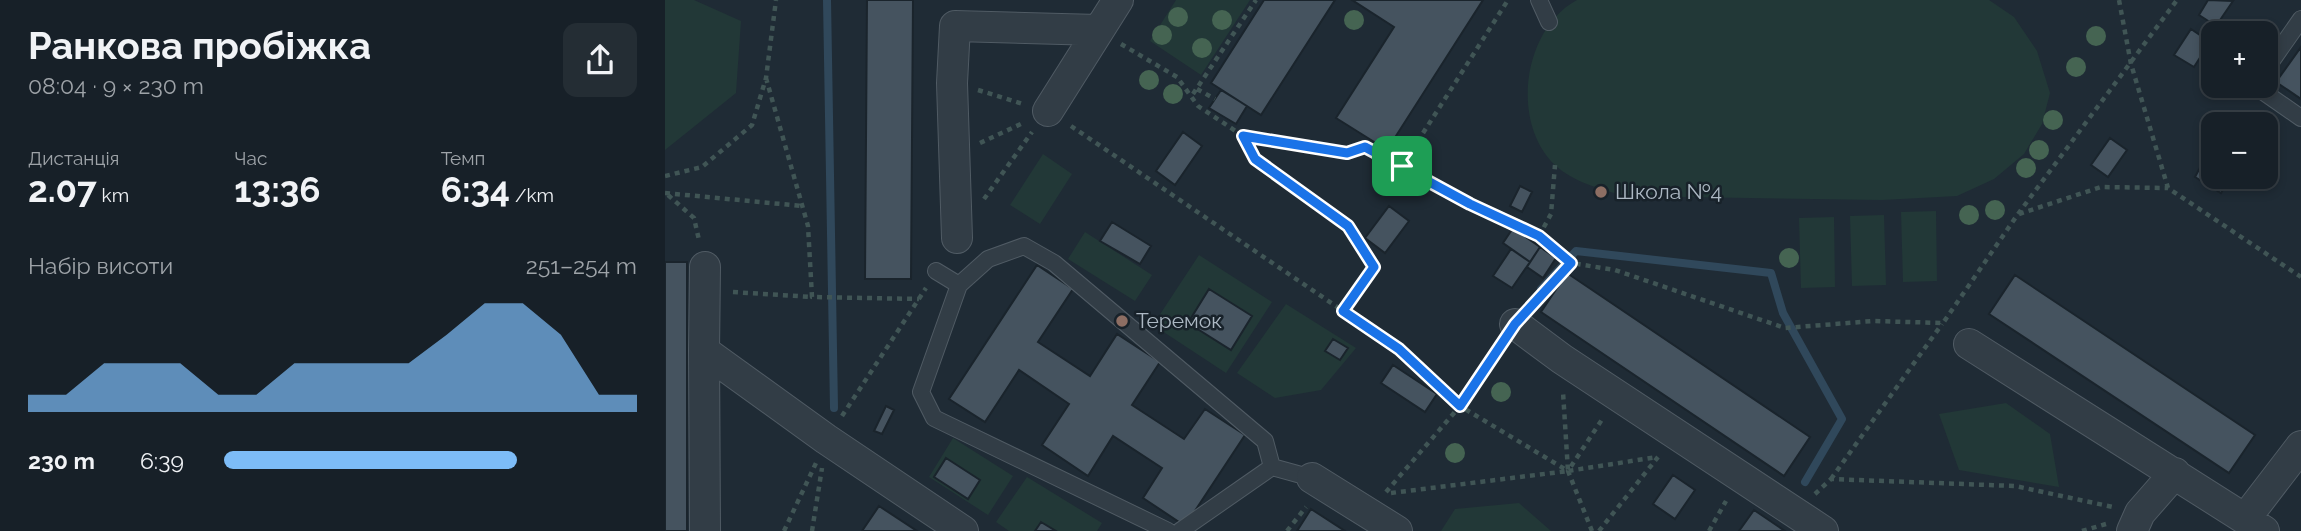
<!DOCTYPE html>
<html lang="uk">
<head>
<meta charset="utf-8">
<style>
	:root { --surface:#172028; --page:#242d34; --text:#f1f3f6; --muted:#9ea3a8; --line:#363e45; --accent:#7dbcf7 }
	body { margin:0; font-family:Raleway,sans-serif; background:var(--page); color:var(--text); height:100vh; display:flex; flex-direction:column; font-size:26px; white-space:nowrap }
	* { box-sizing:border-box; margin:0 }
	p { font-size:23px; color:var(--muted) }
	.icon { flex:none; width:38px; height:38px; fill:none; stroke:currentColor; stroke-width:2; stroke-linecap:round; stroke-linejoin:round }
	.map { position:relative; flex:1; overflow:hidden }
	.sheet { display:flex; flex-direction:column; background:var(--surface); width:665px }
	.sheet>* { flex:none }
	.buttons { position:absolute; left:1536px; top:21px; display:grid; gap:14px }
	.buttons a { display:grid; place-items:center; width:77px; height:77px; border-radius:14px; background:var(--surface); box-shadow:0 4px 10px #0003,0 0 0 2px var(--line); font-size:35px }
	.pin { position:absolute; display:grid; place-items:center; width:60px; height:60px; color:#fff; margin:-30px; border-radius:14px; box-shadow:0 4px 10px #0006 }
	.round { display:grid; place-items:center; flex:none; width:74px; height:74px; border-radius:14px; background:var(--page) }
	.headline { display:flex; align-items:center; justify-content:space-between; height:119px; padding:0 28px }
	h1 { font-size:38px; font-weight:700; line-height:52px }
	.figures { display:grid; grid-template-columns:repeat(3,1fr); gap:10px; height:119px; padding:7px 28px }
	.figures div { display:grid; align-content:center }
	.figures b { font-size:35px; font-weight:700 }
	.figures small { font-size:19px; font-weight:400 }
	.figures p { font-size:19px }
	.chart { height:196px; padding:14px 28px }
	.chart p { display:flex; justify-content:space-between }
	.chart svg { width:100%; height:126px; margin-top:7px; fill:var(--accent); opacity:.7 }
	ul { padding:0 28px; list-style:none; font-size:23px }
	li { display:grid; grid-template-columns:112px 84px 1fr; align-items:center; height:52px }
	li i { height:18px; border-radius:9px; background:var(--accent) }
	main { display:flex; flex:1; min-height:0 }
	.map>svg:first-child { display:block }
</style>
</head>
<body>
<main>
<section class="sheet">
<div class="headline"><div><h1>Ранкова пробіжка</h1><p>08:04 · 9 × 230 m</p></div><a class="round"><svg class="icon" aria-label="share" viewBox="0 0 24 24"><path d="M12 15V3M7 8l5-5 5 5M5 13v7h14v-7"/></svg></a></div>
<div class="figures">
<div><p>Дистанція</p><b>2.07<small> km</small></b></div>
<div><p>Час</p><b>13:36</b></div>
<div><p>Темп</p><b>6:34<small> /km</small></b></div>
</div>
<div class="chart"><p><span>Набір висоти</span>251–254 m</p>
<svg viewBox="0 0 160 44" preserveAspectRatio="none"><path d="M0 44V38L10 38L20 27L30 27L40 27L50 38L60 38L70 27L80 27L90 27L100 27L110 17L120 6L130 6L140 17L150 38L160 38V44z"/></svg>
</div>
<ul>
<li><b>230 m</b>6:39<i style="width:71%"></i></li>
</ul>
</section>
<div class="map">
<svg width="1636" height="531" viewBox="0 0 1636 531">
	<rect width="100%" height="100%" fill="#1f2b35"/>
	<path fill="#223837" d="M0,0H29L76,21L71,93L0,150Z
		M511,0H585L536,75L485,41Z
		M912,0H1324L1349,17L1372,51L1385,93L1377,124L1359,154L1329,179L1292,196L1217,200L959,196C936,189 908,182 890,165C845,122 858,29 912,0Z
		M378,154L407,174L375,224L345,205Z
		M1271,211L1272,281L1238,282L1236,212Z
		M1219,215L1221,285L1187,286L1185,216Z
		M1169,217L1170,287L1136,288L1134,218Z
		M420,232L487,275L470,301L403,259Z
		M534,255L607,302L561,373L488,325Z
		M621,304L691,348L656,390L610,398L572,373Z
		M1341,403L1385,434L1394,487L1294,470L1274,414Z
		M288,438L348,476L323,515L264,477Z
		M362,477L437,523L432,531H344L331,522Z
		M854,503L886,531H776L790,509Z"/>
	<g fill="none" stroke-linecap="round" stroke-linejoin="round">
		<path stroke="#30485b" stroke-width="8" d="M162,0L169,408
			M876,289L911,251L1106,273L1118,313L1177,419L1140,482"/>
	</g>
	<path fill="#45535f" stroke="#1a242c" stroke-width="2" d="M202,0H248L246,279H200Z
		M599,0H670L596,115L546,83Z
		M687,0H818L722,150L671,118L729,27Z
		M1543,0L1568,1L1551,26L1534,15Z
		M1526,29L1545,42L1529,67L1509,55Z
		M1636,47V99L1611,82Z
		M556,90L582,106L571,124L544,108Z
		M518,132L537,146L510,185L491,171Z
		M1445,138L1462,150L1443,177L1426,165Z
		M1538,162L1549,168V177L1565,178L1556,193L1530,177Z
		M855,186L867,192L857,212L845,206Z
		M724,206L744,221L720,253L700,238Z
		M447,222L486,246L475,264L435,241Z
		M848,228L875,247L865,262L838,243Z
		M875,247L891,258L878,278L862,267Z
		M846,249L865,262L847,288L828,276Z
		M0,262H22V531H0Z
		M372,265L408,289L373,342L425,376L452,334L495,362L467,405L519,439L540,409L580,435L520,526L478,498L497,468L448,436L423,476L377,445L404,404L354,370L320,422L284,399Z
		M902,273L1145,437L1119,476L876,312Z
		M1350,275L1590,435L1564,473L1324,314Z
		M544,289L587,316L566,350L523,323Z
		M668,339L683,348L675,360L660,351Z
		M728,365L772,394L760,412L716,383Z
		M221,406L229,410L217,434L209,431Z
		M281,458L315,480L303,499L269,477Z
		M1008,475L1030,490L1010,519L988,504Z
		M214,506L252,531H197Z
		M646,509L680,531H632Z
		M1089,510L1120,531H1074Z
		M376,522L391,531H370Z"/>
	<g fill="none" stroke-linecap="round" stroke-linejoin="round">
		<g stroke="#505b64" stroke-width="18">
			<path id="service" d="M874,0L884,22
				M1601,69L1636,19
				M1590,86L1636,118
				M271,271L294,285
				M607,467L647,478
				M503,531L269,418L256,392L294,285L323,259L359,246L389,263L600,441L607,467
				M515,531L607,467"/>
		</g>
		<g stroke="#505b64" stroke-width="32">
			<path id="minor" d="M383,111L453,0
				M292,238L287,83L290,26L433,30
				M850,324L897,359L1158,531
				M1304,344L1599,531
				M39,351L40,267
				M647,478L732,531
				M1580,519L1636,446
				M40,531L39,351L161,439L298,531
				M1467,531L1475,513L1510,473"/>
		</g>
		<path stroke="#405555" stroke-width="4.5" stroke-dasharray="5 5" stroke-linecap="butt" d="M1454,0L1466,64L1503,188L1636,277
			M456,44L512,77L533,106L578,136L683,153L700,147L737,166L843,0
			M101,78L143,226L147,297L254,299
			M532,89L550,99
			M313,90L358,104
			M528,94L591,0
			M406,126L734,349L795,406L835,346
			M578,136L590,159L683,226L709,267L678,311
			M315,143L358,123
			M737,166L805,204L874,236L906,263
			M0,176L37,167L87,125L101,78L111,0
			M0,193L137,206
			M3,195L29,218L34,240
			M319,199L367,132
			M1354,214L1436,187L1503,188
			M874,236L886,214L890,165
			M68,292L147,297
			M869,304L906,263L950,270L1120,328L1208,321L1278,323L1353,214L1512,0
			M177,416L261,288
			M1166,479L1277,324
			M721,492L795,406L903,471L992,457
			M726,493L903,471L898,392
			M1150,494L1166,479L1350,486L1448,507
			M119,531L151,463
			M147,531L157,468
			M622,531L641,507
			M927,531L903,471L938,418
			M934,531L993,457
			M1044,531L1061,501
			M1417,531L1441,524"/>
		<use href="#service" stroke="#323d46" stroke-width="16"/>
		<use href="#minor" stroke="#323d46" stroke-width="30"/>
	</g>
	<g fill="#456452">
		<circle cx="513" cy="17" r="10"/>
		<circle cx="557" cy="20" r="10"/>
		<circle cx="689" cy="20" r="10"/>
		<circle cx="497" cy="35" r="10"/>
		<circle cx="1431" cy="36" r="10"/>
		<circle cx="537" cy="48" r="10"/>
		<circle cx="1411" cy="67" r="10"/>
		<circle cx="484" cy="80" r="10"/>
		<circle cx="508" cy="94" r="10"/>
		<circle cx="1388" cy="120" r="10"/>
		<circle cx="1374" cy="150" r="10"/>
		<circle cx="1361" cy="168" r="10"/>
		<circle cx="1330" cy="210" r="10"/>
		<circle cx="1304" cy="215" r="10"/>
		<circle cx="1124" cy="258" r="10"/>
		<circle cx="836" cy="392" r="10"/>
		<circle cx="790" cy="453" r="10"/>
	</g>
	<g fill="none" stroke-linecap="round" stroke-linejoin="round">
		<g stroke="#fff" stroke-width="14">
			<path id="route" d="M578,136L682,153L700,147L805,204L874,236L906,263L850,324L795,406L734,349L678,311L709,267L683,226L590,159Z"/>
		</g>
		<use href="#route" stroke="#1a73e8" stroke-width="9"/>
	</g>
	<g fill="#8d6e63" stroke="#18222a" stroke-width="2.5">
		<circle cx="936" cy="192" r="7"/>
		<circle cx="457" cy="321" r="7"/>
	</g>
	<g text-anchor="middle" stroke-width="5" stroke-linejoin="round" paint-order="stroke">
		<g font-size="21" fill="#acb8c3" stroke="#18222a" text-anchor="start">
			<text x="950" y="199">Школа №4</text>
			<text x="471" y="328">Теремок</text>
		</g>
	</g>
</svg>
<div class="buttons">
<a>+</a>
<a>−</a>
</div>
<div class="pin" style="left:737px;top:166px;background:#1e9e55"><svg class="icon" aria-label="arrive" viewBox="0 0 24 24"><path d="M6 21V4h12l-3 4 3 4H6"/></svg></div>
</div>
</main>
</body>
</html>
